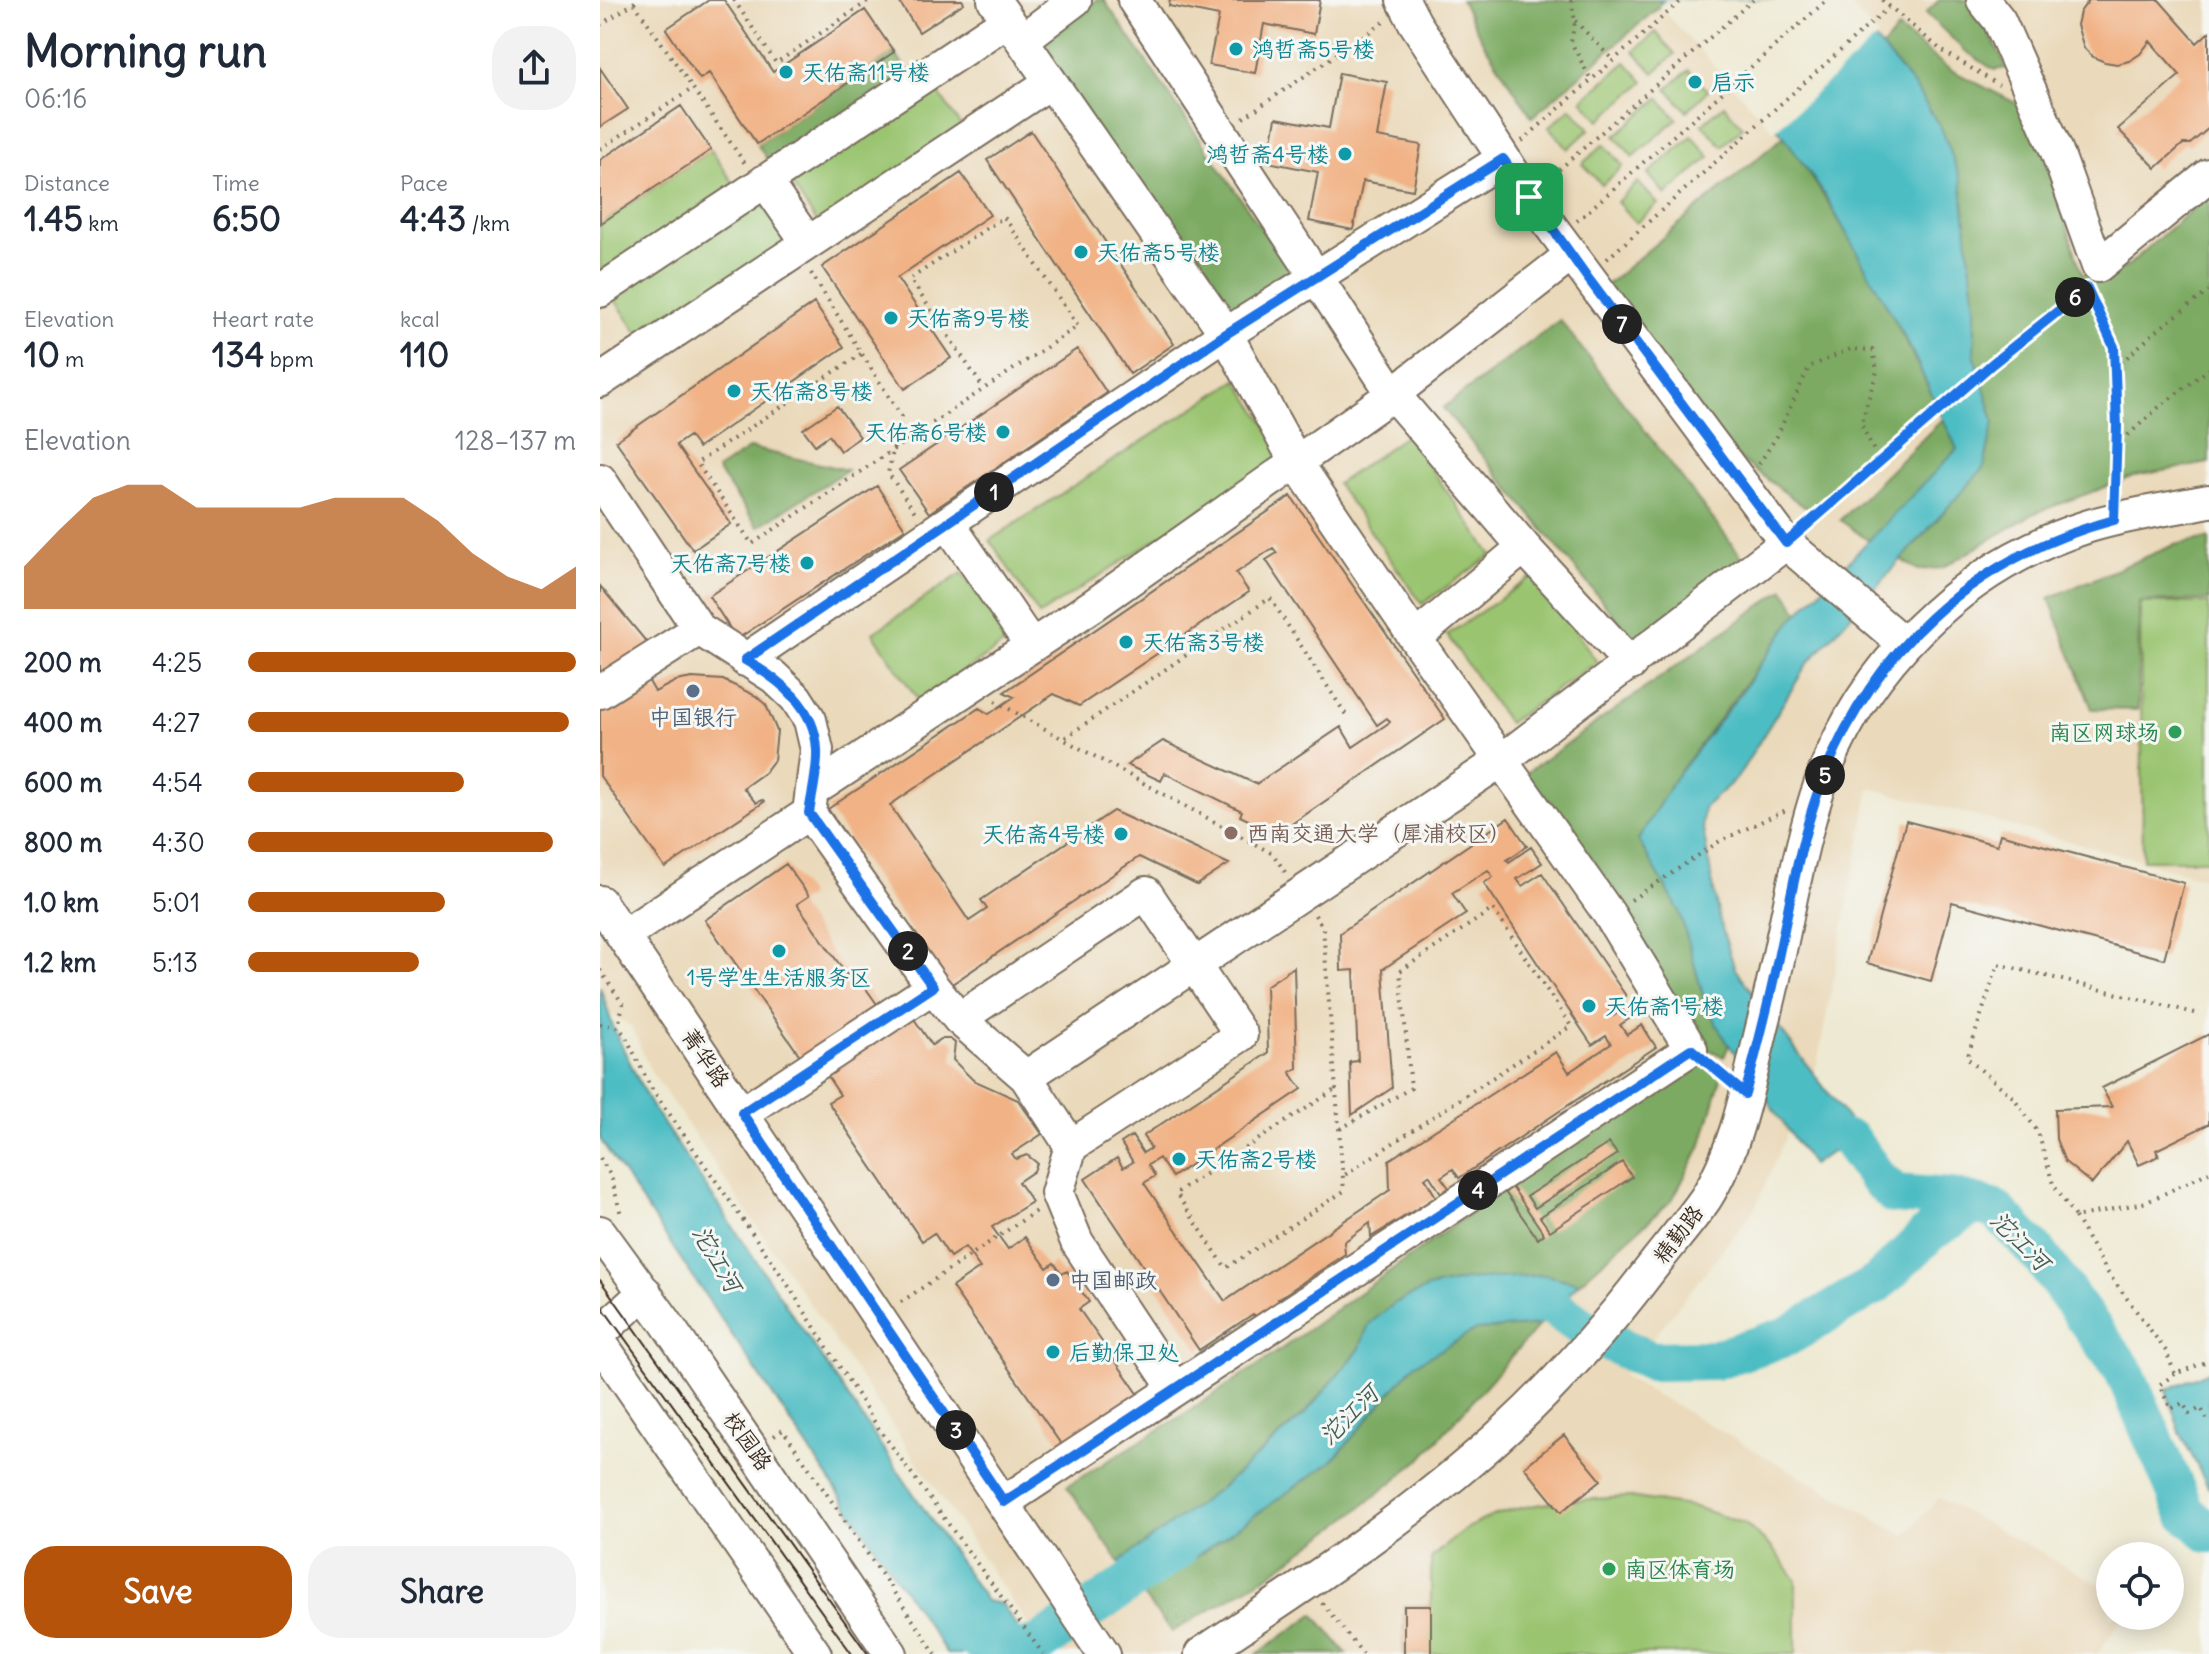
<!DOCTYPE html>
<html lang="en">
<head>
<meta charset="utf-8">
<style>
	:root { --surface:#fff; --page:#f2f2f3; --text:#1f2937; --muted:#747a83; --accent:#b45309 }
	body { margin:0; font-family:Delius,"LXGW WenKai TC",sans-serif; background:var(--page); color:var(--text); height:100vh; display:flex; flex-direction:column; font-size:30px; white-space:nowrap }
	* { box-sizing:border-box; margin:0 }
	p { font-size:26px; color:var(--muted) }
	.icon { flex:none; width:44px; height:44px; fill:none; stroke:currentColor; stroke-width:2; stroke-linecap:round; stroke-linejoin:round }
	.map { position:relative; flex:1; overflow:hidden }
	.details { display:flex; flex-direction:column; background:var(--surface); width:600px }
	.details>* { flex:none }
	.tools { position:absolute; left:1496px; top:1542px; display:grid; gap:16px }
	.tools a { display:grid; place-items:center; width:88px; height:88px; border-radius:50%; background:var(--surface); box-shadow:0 4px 20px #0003; font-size:40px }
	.pin { position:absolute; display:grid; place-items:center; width:68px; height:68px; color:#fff; margin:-34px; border-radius:16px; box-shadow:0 4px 12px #0006 }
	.km { position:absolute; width:40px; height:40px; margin:-20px; border-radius:50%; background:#222; color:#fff; font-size:22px; line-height:40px; text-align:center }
	.round { display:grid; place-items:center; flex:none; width:84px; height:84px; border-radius:32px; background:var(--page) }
	.head { display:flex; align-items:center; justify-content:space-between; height:136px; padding:0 24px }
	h1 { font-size:44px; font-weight:800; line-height:60px }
	.figures { display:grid; grid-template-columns:repeat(3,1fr); gap:12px; height:136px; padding:8px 24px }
	.figures div { display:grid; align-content:center }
	.figures b { font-size:34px; font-weight:800 }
	.figures small { font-size:22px; font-weight:400 }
	.figures p { font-size:22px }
	.chart { height:224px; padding:16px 24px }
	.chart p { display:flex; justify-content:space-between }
	.chart svg { width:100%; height:144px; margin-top:8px; fill:var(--accent); opacity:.7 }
	.cta { display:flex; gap:16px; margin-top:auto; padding:16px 24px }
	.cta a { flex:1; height:92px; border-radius:32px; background:var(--accent); color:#fff; font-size:32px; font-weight:800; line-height:92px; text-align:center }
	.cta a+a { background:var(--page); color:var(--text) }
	ul { padding:0 24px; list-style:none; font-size:26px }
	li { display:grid; grid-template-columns:128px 96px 1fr; align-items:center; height:60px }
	li i { height:20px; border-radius:10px; background:var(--accent) }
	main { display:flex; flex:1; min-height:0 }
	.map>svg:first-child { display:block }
</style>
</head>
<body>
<main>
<section class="details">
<div class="head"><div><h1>Morning run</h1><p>06:16</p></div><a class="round"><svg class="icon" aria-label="share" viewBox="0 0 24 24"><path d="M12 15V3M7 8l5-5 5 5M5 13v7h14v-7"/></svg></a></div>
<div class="figures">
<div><p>Distance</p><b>1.45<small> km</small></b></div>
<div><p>Time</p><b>6:50</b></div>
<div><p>Pace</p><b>4:43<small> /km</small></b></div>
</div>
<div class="figures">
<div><p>Elevation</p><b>10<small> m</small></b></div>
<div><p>Heart rate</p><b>134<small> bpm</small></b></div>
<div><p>kcal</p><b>110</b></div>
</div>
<div class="chart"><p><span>Elevation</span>128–137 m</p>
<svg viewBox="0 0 160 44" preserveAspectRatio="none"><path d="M0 44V31L10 20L20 10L30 6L40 6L50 13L60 13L70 13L80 13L90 10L100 10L110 10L120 17L130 27L140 34L150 38L160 31V44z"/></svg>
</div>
<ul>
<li><b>200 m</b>4:25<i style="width:100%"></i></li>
<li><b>400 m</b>4:27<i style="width:98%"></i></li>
<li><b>600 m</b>4:54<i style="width:66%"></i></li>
<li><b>800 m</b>4:30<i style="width:93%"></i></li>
<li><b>1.0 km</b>5:01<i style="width:60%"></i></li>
<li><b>1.2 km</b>5:13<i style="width:52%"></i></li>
</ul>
<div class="cta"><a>Save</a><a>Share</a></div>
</section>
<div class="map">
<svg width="1609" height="1654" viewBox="0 0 1609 1654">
	<rect width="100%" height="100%" fill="#f6f6f2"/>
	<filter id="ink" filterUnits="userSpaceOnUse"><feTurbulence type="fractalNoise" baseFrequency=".0125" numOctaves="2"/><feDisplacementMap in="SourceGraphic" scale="16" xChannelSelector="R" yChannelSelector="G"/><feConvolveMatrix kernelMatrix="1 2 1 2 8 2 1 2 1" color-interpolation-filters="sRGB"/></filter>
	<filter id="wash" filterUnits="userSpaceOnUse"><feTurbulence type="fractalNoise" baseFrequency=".006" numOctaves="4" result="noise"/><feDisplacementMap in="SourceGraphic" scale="32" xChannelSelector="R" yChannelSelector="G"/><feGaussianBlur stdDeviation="1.8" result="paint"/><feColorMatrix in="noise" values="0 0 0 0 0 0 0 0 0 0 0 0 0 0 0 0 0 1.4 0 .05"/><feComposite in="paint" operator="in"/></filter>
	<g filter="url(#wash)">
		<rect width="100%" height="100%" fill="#eee9d2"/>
		<path fill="#ead9ba" d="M0,0H1609V879L1270,788L1217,1064L1154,1210L1023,1376L1305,1535L1339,1498L1510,1590V1616H1522V1619L1497,1654H448L51,1071L31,1026L9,1013L0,986Z"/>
		<path fill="#9ac470" stroke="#6a7747" stroke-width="2" d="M1056,32L1075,54L1054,73L1034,51Z
			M1026,62L1044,82L1000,120L982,100Z
			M1089,70L1108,91L1087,111L1067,89Z
			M330,80L365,132L220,227L186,176Z
			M1059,98L1077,119L1033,157L1015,136Z
			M1124,105L1143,127L1122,146L1102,124Z
			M971,108L990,129L968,149L949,127Z
			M1092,136L1110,157L1066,195L1048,174Z
			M1004,144L1023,166L1002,185L982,164Z
			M111,150L136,187L0,278V224Z
			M1038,182L1058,204L1036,223L1017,202Z
			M158,196L192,246L45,344L11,294Z
			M637,380L686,455L439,615L390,540Z
			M807,435L892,555L822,604L737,484Z
			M362,573L409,641L319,701L273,633Z
			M936,574L997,662L908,723L847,635Z
			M1540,603H1609V860H1543Z
			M1029,1497L1095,1507L1145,1524L1172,1548L1196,1580V1654H804V1606H831V1558C842,1549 853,1538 865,1530C908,1501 979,1500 1029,1497Z"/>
		<path fill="#7baa62" stroke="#5b6a40" stroke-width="2" d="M496,0H504L697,280L627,328L431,44Z
			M861,0H1059L1062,4L932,117L883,42Z
			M1339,0H1372L1407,68L1394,70L1364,50L1326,13Z
			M1298,29L1349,69L1431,111L1482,274L1524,269L1609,194V463L1535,476L1435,513L1342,568L1318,570L1301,560L1384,467L1394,421L1374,354L1375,307L1361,180L1342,130L1314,86L1282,48Z
			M294,52L309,73L171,165L157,144Z
			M1184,136C1243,220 1292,310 1336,403L1210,511L1129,451L1004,287Z
			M960,320L1142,557L1035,641L843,408Z
			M1343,419L1357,449L1269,541L1240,520Z
			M150,448L247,470L158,527L117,470Z
			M1609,538V600L1539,602L1538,710L1492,709L1449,598L1574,545Z
			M1184,589L1199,612L1075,778L1038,840L1079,910L1105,1002L1129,1045L1124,1057L1098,1044L922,776Z
			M1093,1053L1122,1074L1102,1144L1072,1200L979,1283L945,1275L866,1280L828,1288L769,1324L759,1350L705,1413L622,1487L519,1562L467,1486L580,1417L673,1355Z
			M939,1325L822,1458L749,1517L669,1575L572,1632L542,1595L732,1461L814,1365L876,1330Z
			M714,1614L747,1654H657Z"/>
		<path fill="#4ebdc4" stroke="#447471" stroke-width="2" d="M1059,0H1242L1314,86L1342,130L1361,180L1375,307L1374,354L1394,421L1384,467L1208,663L1137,778L1104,807L1102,824L1119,919L1135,969L1259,1134L1212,1165L1121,1033L1105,1002L1079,910L1038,840L1075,778L1137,698L1193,619L1357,449L1309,345L1226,197L1184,136Z
			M0,986L14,1030L50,1104L386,1601L402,1604L434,1654H347L0,1139Z
			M945,1275L979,1283L939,1325L876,1330L814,1365L732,1461L541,1595L519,1562L622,1487L705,1414L759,1350L769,1324L795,1303L828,1288L866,1280Z
			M1609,1371V1489L1580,1432L1566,1390Z"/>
		<path fill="#eee9d2" d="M1066,0H1247L1278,37L1174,131L1059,6Z"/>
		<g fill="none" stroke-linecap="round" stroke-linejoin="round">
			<path stroke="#4ebdc4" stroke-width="40" d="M1250,1140L1276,1176L1294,1194L1351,1198L1376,1204
				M903,1302L948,1303L990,1333L1051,1361L1114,1360L1188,1336L1278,1283L1330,1232L1376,1204L1396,1210L1440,1256L1524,1371L1585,1512L1609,1533
				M377,1640C399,1649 416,1651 438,1645L577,1550"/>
		</g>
		<g id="blocks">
			<path fill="#f1b285" d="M109,0H124L173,72L265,10L294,52L157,144L109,73L100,79L66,29Z
				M298,0H362L364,3L319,32Z
				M570,0H720L714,34L664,24L655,73L609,65L619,16L569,6Z
				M1489,0H1559L1597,43L1609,32V128L1590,144H1583L1556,168L1518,129L1580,75L1550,41L1540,54L1529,61L1517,64L1505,62L1493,57L1484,48L1477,25L1480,12Z
				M0,68L28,109L0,127Z
				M739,73L787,82L777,137L821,145L813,190L763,181L753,230L709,221L718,172L668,162L676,118L729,128Z
				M81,106L111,150L0,224V160Z
				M431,131L574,344L530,374L387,160Z
				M361,173L390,215L297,278L351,358L305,389L222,267Z
				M214,303L244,347L98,448L89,436L76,445L131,524L93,550L16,441Z
				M477,349L507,393L329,513L299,470Z
				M237,406L260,437L240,451L229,435L215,445L203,429Z
				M277,486L305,529L137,639L109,596Z
				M691,496L845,719L677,834L640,816L642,811L565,773L561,781L527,765L563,741L656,784L741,727L753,747L790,722L787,718L777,725L666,560L677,553L673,548L636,573L649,592L479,706L454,694L290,805L369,921L387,909L381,900L513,811L629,864L597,885L539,857L349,986L228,809L379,708L389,714L414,697L404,692Z
				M0,586L49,645L34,655L55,692L76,681L92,678L123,680L156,696L166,705L177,731L174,760L164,773L143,788L156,803L162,800L164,802L65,868L0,776Z
				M908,818L927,846L907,860L909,862L931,847L942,863L917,879L922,886L942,873L1026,996L1008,1009L1013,1016L1032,1003L1038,1013L1020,1025L1027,1035L1042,1025L1056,1047L859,1178L853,1169L841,1177L849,1188L841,1193L829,1175L825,1178L836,1197L771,1237L770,1223L744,1242L745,1254L678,1299L681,1303L658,1318L653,1314L599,1350L485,1179L517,1158L523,1168L533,1162L521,1143L532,1136L543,1153L551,1148L543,1136L668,1053L666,986L694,967L697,1068L690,1072L702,1089L572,1177L559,1158L548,1165L555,1176L544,1183L625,1301L790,1190L789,1160L956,1052L969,1072L1011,1044L1006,1036L992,1045L884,883L893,877L888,870L852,893L866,914L783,969L792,1088L752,1115L750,1062L758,1061L754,970L741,971L740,933Z
				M1306,821L1397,845L1400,834L1584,883L1564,959L1352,902L1331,981L1267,963Z
				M186,864L209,896L197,904L256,988L262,983L279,1007L203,1060L105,920Z
				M312,1016L332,1045L341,1039H350L355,1043L353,1060L373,1080L418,1100L442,1134L412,1154L416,1159L427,1155L437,1163L434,1171L418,1182L432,1202L392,1227L408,1249L425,1237L447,1268L454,1263L462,1274L467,1271L489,1302L479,1309L539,1395L463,1447L352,1287L380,1268L365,1247L350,1257L334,1233L322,1241L228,1102L240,1095L226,1074Z
				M1609,1034V1124L1556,1150L1559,1156L1539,1165L1527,1141L1492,1184L1465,1162L1456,1139L1455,1109L1512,1107L1502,1088Z
				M1009,1143L1017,1154L935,1208L927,1196Z
				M1022,1162L1032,1177L950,1231L940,1217Z
				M912,1187L944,1234L938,1239L905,1192Z
				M964,1435L1001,1480L961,1512L924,1467Z
				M804,1606H831V1654H804Z"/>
		</g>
	</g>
	<g filter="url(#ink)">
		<use href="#blocks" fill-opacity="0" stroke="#7a6d5d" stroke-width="2"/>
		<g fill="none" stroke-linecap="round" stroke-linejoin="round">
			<g stroke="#7a6d5d" stroke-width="36">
				<path id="minor" d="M394,0L626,334L696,462L815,638L1009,914L1091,1049L404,1502
					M534,0L793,394L924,547L1031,664
					M803,0L815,23L929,197L1186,543L1303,643
					M1383,0L1399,20L1456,149L1498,266L1609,175
					M422,40L475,0
					M165,181L208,243
					M0,291L408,20
					M0,381L451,82
					M0,480L99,629L174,677L196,698L210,720L217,750L209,813L333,987L359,1019L426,1077L471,1146L457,1193L477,1242L575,1389
					M348,523L431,645
					M815,638L924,547
					M145,660L626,334L903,159
					M0,692L99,629
					M212,791L495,604L793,394L971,255
					M0,902L504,1654
					M23,936L209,813
					M359,1019L546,893L641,1035L471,1146
					M426,1077L902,760L1186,543
					M142,1113L333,987
					M0,1232L65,1321L291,1654
					M0,1333L45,1292
					M0,1342L215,1654
					M601,1654C707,1584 816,1513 909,1427C963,1377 1012,1320 1056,1262C1072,1241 1091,1220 1106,1198C1140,1144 1150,1073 1166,1012C1184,941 1194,868 1216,797C1256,670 1361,566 1489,526C1528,514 1569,509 1609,501"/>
			</g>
			<path stroke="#7a6d5d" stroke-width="4" stroke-dasharray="2 6" stroke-linecap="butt" d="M134,0L176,63L270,0
				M971,0L975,21L971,42L991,80
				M1282,0L1341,50L1399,85
				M34,3L146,165
				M975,21L1014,61
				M0,25L38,0
				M643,118L784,22
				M922,141L1082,0
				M0,149L92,89
				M947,180L1153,0
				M977,221L1227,0
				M1007,259L1288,8
				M211,273L301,416L288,473L315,512
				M1488,290L1514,347L1517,426L1515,491
				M261,354L97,463L152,544L478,326L404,217L310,279L384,389
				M1515,368L1556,331L1609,291
				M1516,446L1559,407L1609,369
				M1159,464L1177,436L1209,367L1251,349L1273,350L1277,371L1261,424L1280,463
				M1205,526L1392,364L1485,289
				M395,701L463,739
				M685,872L673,854L463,739L670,598L748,718
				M1031,900L1120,841L1186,810
				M715,915L723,928L744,1191L626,1268L576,1193L736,1089
				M0,970L23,1004L18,1027
				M1595,1013L1398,964L1367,1058L1414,1098L1438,1132L1453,1184L1475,1217L1547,1202L1609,1172
				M0,1024L18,1027L25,1035L50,1086L186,1282L277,1426L443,1654
				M740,1129L811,1088L800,971L893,909L971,1026L743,1176
				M0,1158L11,1176L21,1215
				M1475,1217L1508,1273L1566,1351L1575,1374L1609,1361
				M301,1302L436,1211
				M1575,1374L1559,1385L1571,1409L1583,1403L1589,1414L1601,1408L1609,1423
				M174,1436L183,1430L336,1654
				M722,1603L763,1654"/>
			<use href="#minor" stroke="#fff" stroke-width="32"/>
			<path stroke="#3b2a1e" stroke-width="2" d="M0,1280L268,1654
				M0,1304L252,1654"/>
		</g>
	</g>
	<g fill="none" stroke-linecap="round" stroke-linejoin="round" filter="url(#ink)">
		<g stroke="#fff" stroke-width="16">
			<path id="route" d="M903,159L987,277L1186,543L1392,364L1487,288L1514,347L1517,426L1514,520C1371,558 1268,652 1218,792C1199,845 1190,903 1178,958C1169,1004 1157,1049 1145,1094L1091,1049L404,1502L142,1113L333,987L209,813C212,793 218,770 217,750C215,706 180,680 145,660L626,334Z"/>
		</g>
		<use href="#route" stroke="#1a73e8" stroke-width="10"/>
	</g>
	<g fill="#0f9aa8" stroke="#f6f6f2" stroke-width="3">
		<circle cx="636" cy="49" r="8"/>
		<circle cx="186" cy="72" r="8"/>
		<circle cx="1095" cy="82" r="8"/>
		<circle cx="745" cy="154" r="8"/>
		<circle cx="481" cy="252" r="8"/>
		<circle cx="291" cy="318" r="8"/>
		<circle cx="134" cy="391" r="8"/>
		<circle cx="403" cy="432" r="8"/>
		<circle cx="207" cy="563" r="8"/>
		<circle cx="526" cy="642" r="8"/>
		<circle cx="521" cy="834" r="8"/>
		<circle cx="179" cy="951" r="8"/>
		<circle cx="989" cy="1006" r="8"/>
		<circle cx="579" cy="1159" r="8"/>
		<circle cx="453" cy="1352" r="8"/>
	</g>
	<g fill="#5c6f8a" stroke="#f6f6f2" stroke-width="3">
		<circle cx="93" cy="691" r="8"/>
		<circle cx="453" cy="1280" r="8"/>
	</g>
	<g fill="#2e9e5b" stroke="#f6f6f2" stroke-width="3">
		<circle cx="1575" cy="732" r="8"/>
		<circle cx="1009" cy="1569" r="8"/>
	</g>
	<circle fill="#8d6e63" stroke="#f6f6f2" stroke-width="3" cx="631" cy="833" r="8"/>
	<g text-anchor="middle" stroke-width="6" stroke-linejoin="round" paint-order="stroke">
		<g font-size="22" fill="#0d838f" stroke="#f6f6f2" text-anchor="start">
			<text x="652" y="57">鸿哲斋5号楼</text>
			<text x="202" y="80">天佑斋11号楼</text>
			<text x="1111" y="90">启示</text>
			<text x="729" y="162" text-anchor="end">鸿哲斋4号楼</text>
			<text x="497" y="260">天佑斋5号楼</text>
			<text x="307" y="326">天佑斋9号楼</text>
			<text x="150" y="399">天佑斋8号楼</text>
			<text x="387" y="440" text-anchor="end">天佑斋6号楼</text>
			<text x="191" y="571" text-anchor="end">天佑斋7号楼</text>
			<text x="542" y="650">天佑斋3号楼</text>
			<text x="505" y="842" text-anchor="end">天佑斋4号楼</text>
			<text x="179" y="985" text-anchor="middle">1号学生生活服务区</text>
			<text x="1005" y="1014">天佑斋1号楼</text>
			<text x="595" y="1167">天佑斋2号楼</text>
			<text x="469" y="1360">后勤保卫处</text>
		</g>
		<g font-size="22" fill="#4e5e75" stroke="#f6f6f2">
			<text x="93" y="725">中国银行</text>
			<text x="469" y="1288" text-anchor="start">中国邮政</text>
		</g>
		<g font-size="22" fill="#27864d" stroke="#f6f6f2" text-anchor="end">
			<text x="1559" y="740">南区网球场</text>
			<text x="1025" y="1577" text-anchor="start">南区体育场</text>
		</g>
		<g font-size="22" fill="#785e54" stroke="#f6f6f2" text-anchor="start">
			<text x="647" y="841">西南交通大学（犀浦校区）</text>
		</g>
		<g font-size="22" fill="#3b2a1e" stroke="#f6f6f2">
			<text transform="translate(106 1058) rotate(56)" y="8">菁华路</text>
			<text transform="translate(1078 1234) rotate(-53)" y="8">精勤路</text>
			<text transform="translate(148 1441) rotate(55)" y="8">校园路</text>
		</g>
		<g font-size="24" font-style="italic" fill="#425d58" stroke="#f6f6f2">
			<text transform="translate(1420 1241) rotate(45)" y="8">沱江河</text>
			<text transform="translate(117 1259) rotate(60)" y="8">沱江河</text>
			<text transform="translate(749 1415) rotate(-45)" y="8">沱江河</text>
		</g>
	</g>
</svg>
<div class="tools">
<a><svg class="icon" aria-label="locate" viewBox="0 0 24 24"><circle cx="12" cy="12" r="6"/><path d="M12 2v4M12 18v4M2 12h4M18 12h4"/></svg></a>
</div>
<div class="pin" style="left:929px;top:197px;background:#1e9e55"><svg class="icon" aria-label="arrive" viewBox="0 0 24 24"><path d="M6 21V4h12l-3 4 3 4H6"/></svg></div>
<b class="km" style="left:394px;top:492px">1</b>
<b class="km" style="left:308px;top:951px">2</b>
<b class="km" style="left:356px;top:1430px">3</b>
<b class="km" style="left:878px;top:1190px">4</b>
<b class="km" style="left:1225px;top:775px">5</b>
<b class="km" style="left:1475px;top:297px">6</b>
<b class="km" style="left:1022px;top:324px">7</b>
</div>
</main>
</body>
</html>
